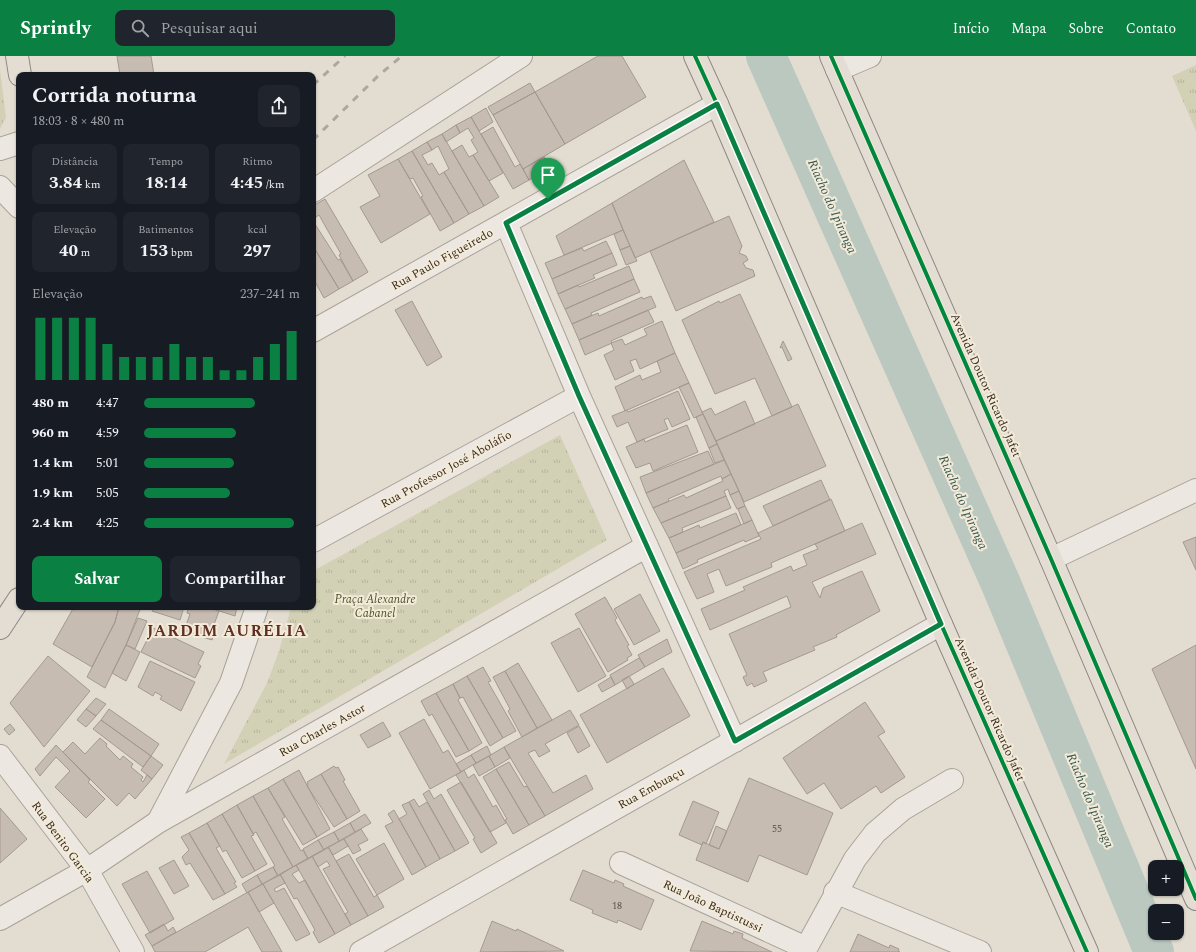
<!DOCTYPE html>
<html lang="pt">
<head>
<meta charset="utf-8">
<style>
	:root { --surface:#171b24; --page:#20242c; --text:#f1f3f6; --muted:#9ea1a6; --accent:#0b8043 }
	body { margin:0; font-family:Spectral,serif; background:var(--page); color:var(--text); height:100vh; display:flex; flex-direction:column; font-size:15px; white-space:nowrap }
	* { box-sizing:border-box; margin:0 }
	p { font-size:13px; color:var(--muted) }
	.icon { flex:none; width:22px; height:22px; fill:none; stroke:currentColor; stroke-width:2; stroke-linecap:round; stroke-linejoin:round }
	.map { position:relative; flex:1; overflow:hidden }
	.drawer { position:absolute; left:16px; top:16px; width:300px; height:538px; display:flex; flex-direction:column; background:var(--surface); border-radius:8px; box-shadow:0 1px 3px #0004 }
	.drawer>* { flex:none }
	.tools { position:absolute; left:1148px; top:804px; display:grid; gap:8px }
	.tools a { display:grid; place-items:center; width:36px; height:36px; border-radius:8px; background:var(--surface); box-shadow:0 1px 3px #0004; font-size:20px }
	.pin { position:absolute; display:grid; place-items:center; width:34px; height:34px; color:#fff; margin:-41px -17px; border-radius:50% 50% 50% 0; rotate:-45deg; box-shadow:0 0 4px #0007 }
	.pin .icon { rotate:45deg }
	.round { display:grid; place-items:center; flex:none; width:42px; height:42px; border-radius:8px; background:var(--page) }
	.summary { display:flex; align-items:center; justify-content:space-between; height:68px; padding:0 16px }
	h1 { font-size:22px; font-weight:700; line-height:30px }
	.stats { display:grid; grid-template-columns:repeat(3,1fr); gap:6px; height:68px; padding:4px 16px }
	.stats div { display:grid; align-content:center; border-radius:8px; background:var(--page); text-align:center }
	.stats b { font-size:17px; font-weight:700 }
	.stats small { font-size:11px; font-weight:400 }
	.stats p { font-size:11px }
	.chart { height:112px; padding:8px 16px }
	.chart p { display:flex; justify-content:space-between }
	.chart svg { width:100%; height:72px; margin-top:4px; stroke:var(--accent); stroke-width:6 }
	.action { display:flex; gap:8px; margin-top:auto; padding:8px 16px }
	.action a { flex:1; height:46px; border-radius:8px; background:var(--accent); color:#fff; font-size:16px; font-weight:700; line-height:46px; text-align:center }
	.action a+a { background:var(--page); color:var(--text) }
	ul { padding:0 16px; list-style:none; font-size:13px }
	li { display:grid; grid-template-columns:64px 48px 1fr; align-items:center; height:30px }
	li i { height:10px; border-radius:5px; background:var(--accent) }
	header { display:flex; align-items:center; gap:24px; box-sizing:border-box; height:56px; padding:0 20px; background:var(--accent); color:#fff }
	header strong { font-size:19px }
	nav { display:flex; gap:22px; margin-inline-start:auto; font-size:14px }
	.search { width:280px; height:36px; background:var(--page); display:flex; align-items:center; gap:10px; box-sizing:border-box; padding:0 14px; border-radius:8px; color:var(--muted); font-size:15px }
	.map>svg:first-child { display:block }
</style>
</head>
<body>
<header>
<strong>Sprintly</strong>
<div class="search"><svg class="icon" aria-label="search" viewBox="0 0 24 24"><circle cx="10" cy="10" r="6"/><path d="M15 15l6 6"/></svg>Pesquisar aqui</div>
<nav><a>Início</a><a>Mapa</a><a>Sobre</a><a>Contato</a></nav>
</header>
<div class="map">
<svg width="1196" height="896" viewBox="0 0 1196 896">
	<defs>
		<pattern id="park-tufts" width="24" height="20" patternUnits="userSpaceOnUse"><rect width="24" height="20" fill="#d3d1b5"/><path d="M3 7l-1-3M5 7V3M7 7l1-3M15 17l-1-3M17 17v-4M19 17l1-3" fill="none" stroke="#b6b49b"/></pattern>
	</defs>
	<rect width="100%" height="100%" fill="#e3ddd1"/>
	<path fill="url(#park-tufts)" d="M1196,9V75L1172,20Z
		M0,13L6,61L0,73Z
		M560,379L607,484L224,708L267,627L279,595L291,551H313V515Z"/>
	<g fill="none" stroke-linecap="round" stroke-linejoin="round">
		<path stroke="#bac8c0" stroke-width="40" d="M766,0L1001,528L1154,896"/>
	</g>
	<path fill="#c7bcb2" stroke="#a39990" d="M117,0H151L154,19H120Z
		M598,0H622L646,41L565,88L535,36Z
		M530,27L535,36L493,59L488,51Z
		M535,36L565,88L523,113L493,59Z
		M486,52L493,66L479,75L471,61Z
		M471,61L503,117L489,125L473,99L478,96L471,84L474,82L468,72L460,77L456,69Z
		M456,69L460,77L446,86L442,78Z
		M493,71L515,111L520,108L529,124L513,133L481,78Z
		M442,78L484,150L469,158L444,116L449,113L438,90L432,94L427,86Z
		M427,86L432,94L422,99L428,109L432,107L439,119L444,116L469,158L454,167L412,95Z
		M462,89L469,101L473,99L499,141L484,150L452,95Z
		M412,95L454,167L440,175L421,141L423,140L413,122L410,123L398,103Z
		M544,101L550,112L529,124L523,113Z
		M398,103L430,158L381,187L360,151L380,140L368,119Z
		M684,104L714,166L635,202L612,147Z
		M325,143L368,216L353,225L339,199L341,198L319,159L316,161L313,155V150Z
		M612,147L623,174L564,199L556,180Z
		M729,160L742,190L739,197L746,200L748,204L743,207L746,212L753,214L755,220L676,255L650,195Z
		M313,165L338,204L340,203L353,225L339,233L313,190Z
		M623,174L630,190L620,194L614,178Z
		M606,185L612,197L552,223L545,207L582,192L584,195Z
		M313,190L339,233L324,242L313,222Z
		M630,190L637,205L626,209L620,194Z
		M612,197L617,209L593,219L595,222L558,238L552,223Z
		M629,210L634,223L565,253L558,238L578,229L579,231Z
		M634,223L640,236L591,257L592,259L572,268L565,253Z
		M740,238L792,351L772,360L755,322L715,338L682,264L719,245L720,247Z
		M651,240L656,251L579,284L572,268L598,257L599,260L642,241L643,243Z
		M412,245L442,301L427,310L395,254Z
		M648,254L654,266L611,285L612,287L585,299L579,284Z
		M662,265L675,297L640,313L636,303L630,305L634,315L615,324L604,299L614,294L611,287L622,283L625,289L647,279L644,273Z
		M783,285L792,303L788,305L782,291L780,292Z
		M675,297L689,327L625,355L615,331L640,319L642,324L661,316L657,305Z
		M689,327L703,358L694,362L679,331Z
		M678,335L690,363L672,371L668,362L664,364L668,373L637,386L628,366L617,371L612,360L627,354L628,356Z
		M745,345L755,368L716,385L702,356L711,352L715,359Z
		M798,348L826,410L744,446L716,385Z
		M703,358L717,388L709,392L696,361Z
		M687,369L698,396L653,415L650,407L636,412L626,391L644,383L645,386Z
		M717,388L724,404L715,407L709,392Z
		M708,395L714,408L646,437L640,421Z
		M724,404L731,418L722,423L721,420L668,443L669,445L653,452L646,437Z
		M731,418L739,435L730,439L728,433L724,435L726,440L661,467L653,452L684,439L686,442L723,425L722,423Z
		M821,424L830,444L773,470L763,450Z
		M739,435L745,450L737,453L730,439Z
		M726,440L731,452L682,472L683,476L669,482L661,467Z
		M831,443L845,475L771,507L772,511L726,530L719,513L707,518L714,536L697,543L684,516L761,483L758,477Z
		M745,450L752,464L744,468L738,453Z
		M736,457L741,469L676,497L669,482L699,469L700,472Z
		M752,464L759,480L745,486L744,484L697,504L698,506L683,513L676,497Z
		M862,467L876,498L812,526L820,542L823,532L862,515L880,555L836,579L837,581L813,591L815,594L763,616L767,625L754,631L752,627L747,630L743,621L747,619L729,578L791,551L787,540L710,574L701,553L745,534L743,531L791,510L793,515L807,509L803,499L818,493L815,488Z
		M1196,481V514L1183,486Z
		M640,538L660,575L634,589L614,553Z
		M605,541L617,562L615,564L629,589L627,590L632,599L627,602L628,604L608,616L575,558Z
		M74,551H119L115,566L92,611L53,588Z
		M119,551H141L126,589L105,632L87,621L115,566Z
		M154,551H184L180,564L152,555Z
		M189,551H207L219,555L212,574L215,575L212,584L184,575L190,558L187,557Z
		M207,551H237L235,560Z
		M138,562L147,565L135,593L126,589Z
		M153,572L204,596L198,608L201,610L195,622L141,596Z
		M579,572L606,620L578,636L551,587Z
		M667,583L672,596L645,611L638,599Z
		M126,589L140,596L126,625L112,617Z
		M1196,589V713L1152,613Z
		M48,600L90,635L44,691L10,647Z
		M639,602L645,611L615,629L610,619Z
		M150,605L195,626L181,655L160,643L162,640L155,636L153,640L138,631Z
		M518,607L552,664L537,672L505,615Z
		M483,611L491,625L488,626L516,675L503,682L467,620Z
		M663,612L690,660L607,707L580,659Z
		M505,615L537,672L522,681L508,655L510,653L493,621Z
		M467,620L503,682L490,690L463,641L460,642L453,628Z
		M629,620L634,628L627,633L622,624Z
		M611,621L615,629L602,636L598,629Z
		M453,628L460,642L458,644L482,687L469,695L436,637Z
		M436,637L469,695L456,701L432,658L429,660L421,645Z
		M96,642L106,648L96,660L86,653Z
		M865,646L885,676L878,680L905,721L881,737L876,730L841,753L824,727L807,738L783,702Z
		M86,653L96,660L86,671L77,664Z
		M109,653L159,688L151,700L101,664Z
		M570,654L579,669L545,688L550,695L539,701L535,694L528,697L553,737L586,719L593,733L545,760L504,691Z
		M424,663L443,697L448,694L461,716L430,733L399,677Z
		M101,664L151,700L143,711L93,673Z
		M383,666L391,680L368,692L360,679Z
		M10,668L15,674L9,679L4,673Z
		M579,670L590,690L578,697L567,677Z
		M100,682L107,688L106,690L120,704L123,700L133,708L131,711L143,721L141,724L143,726L147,719L152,723L135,743L129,737L117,750L63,696L73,686L85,698Z
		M56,689L90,724L88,726L105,743L86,762L55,731L70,715L56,701L40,720L35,713Z
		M487,690L491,699L476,707L471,699Z
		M504,691L510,702L495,711L489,700Z
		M471,699L476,707L461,716L456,708Z
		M151,700L163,709L152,723L141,714Z
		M489,700L495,711L479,720L473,709Z
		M509,706L524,731L527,730L545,760L529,769L496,713Z
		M334,710L336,712L338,711L345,724L343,725L360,755L347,763L321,718Z
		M496,713L529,769L513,778L505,764L507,763L483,721Z
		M299,714L330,773L317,781L283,723Z
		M464,714L468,722L474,718L493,751L496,749L506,767L490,776L456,719Z
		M321,718L347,763L334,771L307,730L308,728L307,726Z
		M749,722L833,757L807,819L759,799L748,826L696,804L703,786L719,793Z
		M283,723L317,781L303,789L268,732Z
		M461,726L497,787L481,797L473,783L475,782L447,734Z
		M268,732L285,761L282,763L301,795L303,794L308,803L293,811L253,740Z
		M429,734L434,743L441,738L469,787L455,795L423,738Z
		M253,740L293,811L278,820L273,811L275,810L256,776L253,778L237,749Z
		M414,743L419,751L427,746L455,795L440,803L409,746Z
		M693,745L719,756L706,788L703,786L702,789L679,779Z
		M409,746L440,803L426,811L399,763L407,758L402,749Z
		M237,749L254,779L251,780L267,808L255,815L222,758Z
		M0,752L27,783L0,807Z
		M394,754L426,811L412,819L385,770L393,766L388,758Z
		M222,758L255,815L242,822L226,794L223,796L207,767Z
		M365,758L371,767L355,776L350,767Z
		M207,767L220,790L216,792L236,826L234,827L237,831L225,838L189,777Z
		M350,767L355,776L339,785L334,776Z
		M716,770L727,775L719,793L709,789Z
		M361,773L368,784L358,789L361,794L353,798L344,783Z
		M334,776L339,785L324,794L318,784Z
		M189,777L225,838L213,844L190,807L186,809L182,801L189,794L181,781Z
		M344,783L348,790L333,799L328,791Z
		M318,784L324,794L308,803L303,793Z
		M384,787L404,823L377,839L356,803Z
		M328,791L368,860L351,869L345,858L348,856L323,813L330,810L327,805L318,811L312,800Z
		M349,798L374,841L377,839L384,851L368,860L336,805Z
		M312,800L351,869L335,878L296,809Z
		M174,804L189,830L174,838L159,812Z
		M296,809L299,814L292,818L299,827L305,824L335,878L319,887L313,876L315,874L297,842L294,843L280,818Z
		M273,811L278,820L262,828L257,819Z
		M583,814L614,827L615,824L624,828L623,830L654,844L641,874L618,864L617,867L592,857L593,854L570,844Z
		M147,815L174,863L150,877L122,828Z
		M280,818L285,827L274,833L276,836L284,832L310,878L296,885L263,828Z
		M257,819L262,828L247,837L242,828Z
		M263,828L274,847L259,856L248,836Z
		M248,836L282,896H262L248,871L205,896H155L152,890Z
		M492,865L516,875L517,873L564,895L480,896Z
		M702,865L733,878L734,875L743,878L742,882L772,896L690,895Z
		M164,868L168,875L173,871L176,876L152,890L145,879Z
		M858,878L889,892L890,889L899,893L898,895L900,896H850Z"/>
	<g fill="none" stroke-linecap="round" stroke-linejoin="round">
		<g stroke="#a9a299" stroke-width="24">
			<path id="minor" d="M837,14L870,0
				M0,93L19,87
				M0,131L19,151
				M313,135L521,0
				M506,167L579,340L735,685
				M313,275L717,48
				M313,485L579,340
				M1051,503L1196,434
				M0,700L87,814L133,896
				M158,766L231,627L257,551
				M621,807L806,892
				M835,836L980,896
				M0,863L87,814L158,766L647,490
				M361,896L941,568
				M804,896L855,803L875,777L903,753L952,724"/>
		</g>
		<g stroke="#8e8880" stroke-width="24">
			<path id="major" d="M17,0L20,19
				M695,0L717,48L941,568L1087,896
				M831,0L1051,503L1196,843
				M0,572L19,543"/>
		</g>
		<use href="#minor" stroke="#ece8e1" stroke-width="22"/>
		<use href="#major" stroke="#e3ddd4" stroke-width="22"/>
		<path stroke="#aca7a1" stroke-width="3" stroke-dasharray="7 7" stroke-linecap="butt" d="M313,29L345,0
			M313,84L379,19L402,0"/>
		<g stroke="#f3ead8" stroke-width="6">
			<path id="cycleway" d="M695,0L717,48L941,568L1087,896
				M831,0L1051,503L1196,843"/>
		</g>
		<use href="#cycleway" stroke="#00873e" stroke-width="4"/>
	</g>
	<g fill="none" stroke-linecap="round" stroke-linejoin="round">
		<g stroke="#fff" stroke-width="8">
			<path id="route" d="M717,48L941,568L735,685L579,340L506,167Z"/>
		</g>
		<use href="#route" stroke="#0b8043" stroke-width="5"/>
	</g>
	<g text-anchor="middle" stroke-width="4" stroke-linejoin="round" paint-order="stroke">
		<g font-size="10" fill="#5b4f45">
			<text x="777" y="776">55</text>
			<text x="617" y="853">18</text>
		</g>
		<g font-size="12" fill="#372b21" stroke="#f3ead8">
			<text transform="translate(442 203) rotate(-29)" y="4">Rua Paulo Figueiredo</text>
			<text transform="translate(986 329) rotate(66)" y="4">Avenida Doutor Ricardo Jafet</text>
			<text transform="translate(446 413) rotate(-29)" y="4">Rua Professor José Aboláfio</text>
			<text transform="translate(990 653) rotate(66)" y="4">Avenida Doutor Ricardo Jafet</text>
			<text transform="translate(322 674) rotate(-29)" y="4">Rua Charles Astor</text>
			<text transform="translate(651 732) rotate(-29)" y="4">Rua Embuaçu</text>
			<text transform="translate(63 786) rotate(54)" y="4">Rua Benito Garcia</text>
			<text transform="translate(713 850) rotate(25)" y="4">Rua João Baptistussi</text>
		</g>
		<g font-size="12" font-style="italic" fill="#4a522a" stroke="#f3ead8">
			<text x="375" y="547">Praça Alexandre<tspan x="375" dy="14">Cabanel</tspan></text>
		</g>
		<g font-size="13" font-style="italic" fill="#325651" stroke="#f3ead8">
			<text transform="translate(833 150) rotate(66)" y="5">Riacho do Ipiranga</text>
			<text transform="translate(964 446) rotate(66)" y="5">Riacho do Ipiranga</text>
			<text transform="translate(1091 744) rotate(67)" y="5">Riacho do Ipiranga</text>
		</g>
		<g font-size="16" font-weight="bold" letter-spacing="1" fill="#602e25" stroke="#f3ead8">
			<text x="227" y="580">JARDIM AURÉLIA</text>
		</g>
	</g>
</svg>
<div class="tools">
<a>+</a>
<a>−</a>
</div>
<div class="pin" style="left:548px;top:143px;background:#1e9e55"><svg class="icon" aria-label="arrive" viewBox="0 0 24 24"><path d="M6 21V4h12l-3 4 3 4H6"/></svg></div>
<section class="drawer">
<div class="summary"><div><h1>Corrida noturna</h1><p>18:03 · 8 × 480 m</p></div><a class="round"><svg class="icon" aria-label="share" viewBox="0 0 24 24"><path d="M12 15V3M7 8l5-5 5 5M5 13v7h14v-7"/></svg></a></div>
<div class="stats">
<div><p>Distância</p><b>3.84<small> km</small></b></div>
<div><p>Tempo</p><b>18:14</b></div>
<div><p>Ritmo</p><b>4:45<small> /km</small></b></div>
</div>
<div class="stats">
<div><p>Elevação</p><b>40<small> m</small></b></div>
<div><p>Batimentos</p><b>153<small> bpm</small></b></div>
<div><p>kcal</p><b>297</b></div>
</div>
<div class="chart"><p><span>Elevação</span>237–241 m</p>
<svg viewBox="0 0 160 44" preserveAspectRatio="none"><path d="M5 44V6M15 44V6M25 44V6M35 44V6M45 44V22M55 44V30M65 44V30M75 44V30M85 44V22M95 44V30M105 44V30M115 44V38M125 44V38M135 44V30M145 44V22M155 44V14"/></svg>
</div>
<ul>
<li><b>480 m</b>4:47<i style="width:71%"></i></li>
<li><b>960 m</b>4:59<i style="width:59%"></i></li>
<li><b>1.4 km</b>5:01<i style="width:58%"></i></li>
<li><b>1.9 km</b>5:05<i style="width:55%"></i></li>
<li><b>2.4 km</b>4:25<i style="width:96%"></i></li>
</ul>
<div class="action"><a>Salvar</a><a>Compartilhar</a></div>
</section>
</div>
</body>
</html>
